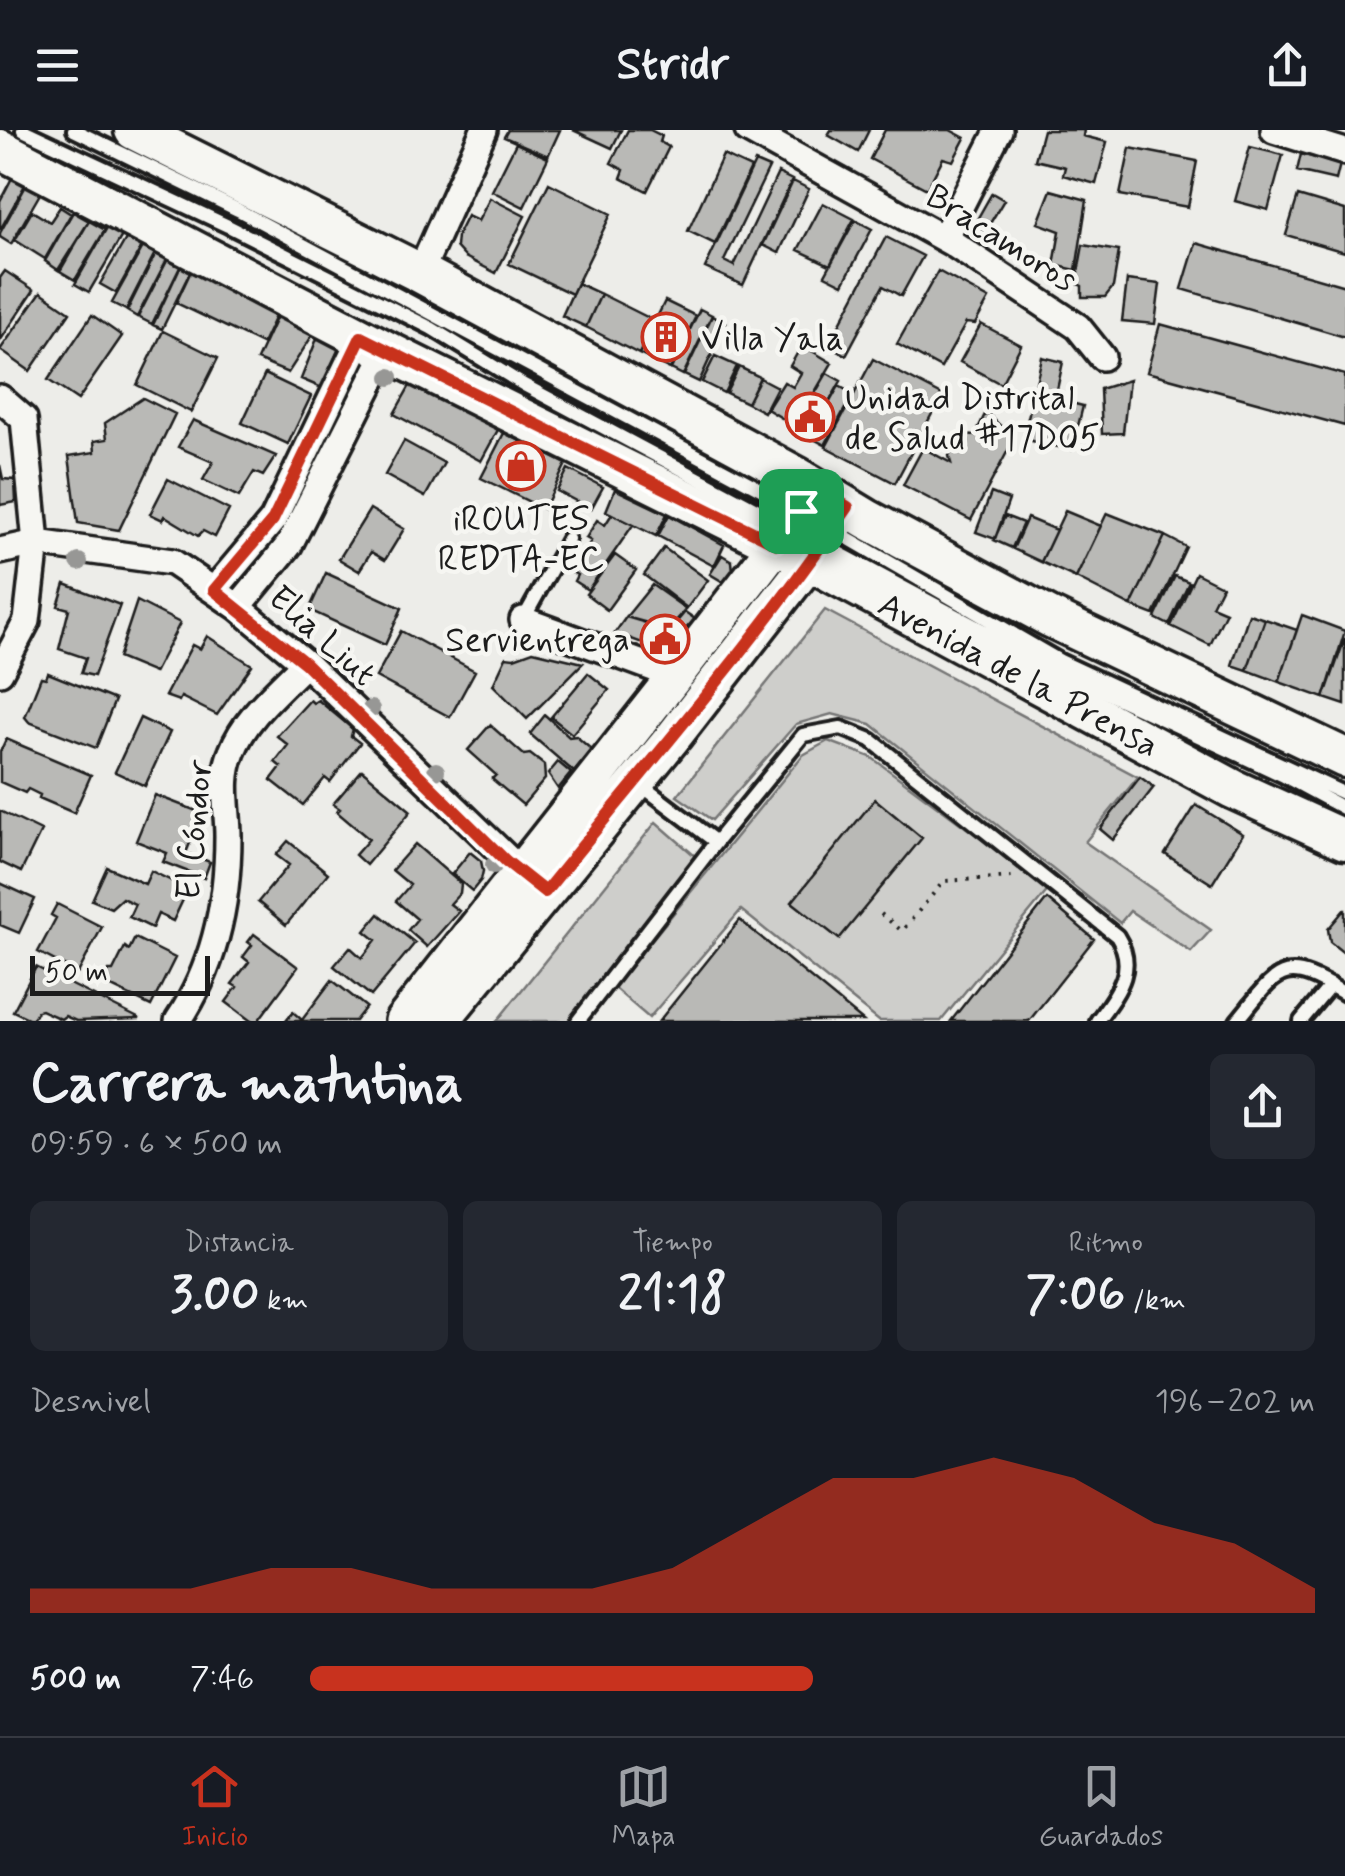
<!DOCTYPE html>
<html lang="es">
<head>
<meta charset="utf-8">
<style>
	:root { --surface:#171b24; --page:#242831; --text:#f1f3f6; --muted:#9ea1a6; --line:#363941; --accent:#c8321e }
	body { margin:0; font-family:Mynerve,sans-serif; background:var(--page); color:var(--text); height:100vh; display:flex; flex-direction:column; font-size:38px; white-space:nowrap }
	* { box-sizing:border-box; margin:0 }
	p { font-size:32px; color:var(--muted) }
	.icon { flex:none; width:55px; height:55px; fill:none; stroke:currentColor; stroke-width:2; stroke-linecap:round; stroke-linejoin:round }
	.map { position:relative; height:891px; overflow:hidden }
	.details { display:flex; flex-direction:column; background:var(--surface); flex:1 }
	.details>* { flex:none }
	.scale { position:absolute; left:30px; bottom:25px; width:180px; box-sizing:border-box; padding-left:10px; border:5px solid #1c1c1c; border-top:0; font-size:28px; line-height:35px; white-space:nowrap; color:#1c1c1c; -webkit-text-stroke:8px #f6f6f2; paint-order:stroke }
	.pin { position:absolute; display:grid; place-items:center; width:85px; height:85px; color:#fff; margin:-42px; border-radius:20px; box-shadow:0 5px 15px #0006 }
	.round { display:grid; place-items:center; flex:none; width:105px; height:105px; border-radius:15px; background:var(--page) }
	.head { display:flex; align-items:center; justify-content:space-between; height:170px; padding:0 30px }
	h1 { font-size:55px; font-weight:700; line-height:75px }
	.metrics { display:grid; grid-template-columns:repeat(3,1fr); gap:15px; height:170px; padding:10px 30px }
	.metrics div { display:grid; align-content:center; border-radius:15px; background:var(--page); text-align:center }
	.metrics b { font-size:50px; font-weight:700 }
	.metrics small { font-size:28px; font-weight:400 }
	.metrics p { font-size:28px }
	.chart { height:280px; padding:20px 30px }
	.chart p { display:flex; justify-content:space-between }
	.chart svg { width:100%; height:180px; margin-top:10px; fill:var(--accent); opacity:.7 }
	ul { padding:0 30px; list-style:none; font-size:32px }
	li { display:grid; grid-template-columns:160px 120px 1fr; align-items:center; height:75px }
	li i { height:25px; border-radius:12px; background:var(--accent) }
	header { display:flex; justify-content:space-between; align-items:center; height:130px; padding:0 30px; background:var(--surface); font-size:45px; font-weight:700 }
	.tabs { display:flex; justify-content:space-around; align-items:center; height:140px; border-top:2px solid var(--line); background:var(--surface); font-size:28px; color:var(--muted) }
	.tabs a { display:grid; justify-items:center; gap:5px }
	.tabs .active { color:var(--accent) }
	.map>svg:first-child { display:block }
</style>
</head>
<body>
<header><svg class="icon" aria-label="menu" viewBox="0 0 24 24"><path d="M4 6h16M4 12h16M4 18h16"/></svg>Stridr<svg class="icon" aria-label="share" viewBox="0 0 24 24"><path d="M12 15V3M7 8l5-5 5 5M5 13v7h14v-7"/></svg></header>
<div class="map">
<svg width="1345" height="891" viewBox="0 0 1345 891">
	<rect width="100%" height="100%" fill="#edede9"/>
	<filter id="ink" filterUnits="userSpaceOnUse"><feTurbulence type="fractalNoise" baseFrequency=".01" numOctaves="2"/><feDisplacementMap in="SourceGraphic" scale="20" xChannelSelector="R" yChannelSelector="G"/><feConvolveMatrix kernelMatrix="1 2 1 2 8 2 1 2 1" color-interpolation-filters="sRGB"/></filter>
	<g filter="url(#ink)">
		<path fill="#cececb" stroke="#757574" stroke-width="2.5" d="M825,480L1138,647L1085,712L1211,800L1191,822L1130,781L1120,793L871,594L832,584L796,594L712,690L677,666Z
			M828,611L871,627L1049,759L941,891H879L741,780L649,888L613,857L803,625Z
			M656,692L695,726L569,891H497Z"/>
		<path fill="#b9b9b6" stroke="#1c1c1c" stroke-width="2.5" d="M508,0H560L548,26L504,7Z
			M573,0H621L612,18Z
			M628,0H650L662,6L660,12L669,17L647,61L621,48L624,40L611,33Z
			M831,0H869L858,22L828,5Z
			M885,0H950L965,8L953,31L943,28L927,59L870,29Z
			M1043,0H1084L1083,6L1107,12L1096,54L1063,45L1065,37L1035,30Z
			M516,13L548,28L524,77L492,61Z
			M1250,17L1283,25L1268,80L1235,71Z
			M1130,18L1197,31L1188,77L1120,65Z
			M1301,24L1340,34L1336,50L1297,41Z
			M723,25L751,38L715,114L688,101Z
			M755,32L769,38L724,131L734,136L778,43L792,50L743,155L705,138Z
			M13,46L26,53L0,100V71Z
			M793,51L809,59L779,123L763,115Z
			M549,53L611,84L572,164L509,134Z
			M27,54L41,62L11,114L0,107V103Z
			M1051,60L1087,70L1076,140L1054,135L1060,101L1038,93Z
			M992,63L1004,70L982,107L971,100Z
			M1298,66L1345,80V122L1286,105Z
			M490,68L525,86L496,143L465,127L456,117L457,106L467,86L478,91Z
			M823,73L854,89L830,135L798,120Z
			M60,77L71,84L45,129L15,110L32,81L50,92Z
			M73,82L89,91L58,140L45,131Z
			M855,90L872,99L843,154L825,145Z
			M89,91L105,100L75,150L60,141Z
			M108,96L123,104L89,162L75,154Z
			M127,107L142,116L116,163L100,154Z
			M886,107L923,126L901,166L883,156L846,225L828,216Z
			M1196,113L1345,156V207L1182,159Z
			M1083,115L1119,121L1113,157L1105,167H1082V156L1076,153Z
			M143,117L155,123L126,180L112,173Z
			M156,123L167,129L137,187L127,181Z
			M168,129L181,135L152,194L138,187Z
			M181,135L191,140L162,199L153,195Z
			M5,141L34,160L0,211V148Z
			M191,141L277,182L262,214L176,173Z
			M938,141L989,169L975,194L966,193L941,238L897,214Z
			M1127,150L1160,154L1155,194L1122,191Z
			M577,153L601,164L586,197L562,186Z
			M41,162L70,182L30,241L0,220Z
			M601,164L655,191L639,224L586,197Z
			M665,171L696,186L670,239L639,224Z
			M700,179L712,185L683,245L671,239Z
			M278,184L314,203L288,243L257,230Z
			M92,185L122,206L78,270L48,250Z
			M712,186L726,193L699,252L684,245Z
			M981,194L1021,215L1001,254L960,232Z
			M1160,194L1345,245V296L1147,242Z
			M163,201L218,228L191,282L137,255Z
			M318,206L340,216L322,258L301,249Z
			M802,215L832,233L795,296L767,279L784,252L793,257L801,243L790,236Z
			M715,226L737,236L724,263L702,252Z
			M1042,227L1063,232L1055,269L1083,276L1072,320L1023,309Z
			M873,229L942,265L895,353L826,317Z
			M739,237L760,247L747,273L726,263Z
			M827,243L841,251L812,302L797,294Z
			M265,244L311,266L288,314L242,293Z
			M760,248L777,257L764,282L747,273Z
			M1129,250L1123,303L1102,304L1100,259Z
			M412,252L500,296L481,331L394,284Z
			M839,256L853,264L825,315L810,307Z
			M143,268L175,284L119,400L78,393L69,326L95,322L94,311L107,309L105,293Z
			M986,282L1014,309L971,390L903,355L923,318L951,333L949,326L953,313L964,304L975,305Z
			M193,290L276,326L263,346L254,342L239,367L203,350L213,332L178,317Z
			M504,303L566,334L544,379L481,348Z
			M404,311L444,333L425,367L385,345Z
			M0,335L3,349L15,350L16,372L0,375Z
			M568,339L603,357L591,379L557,361Z
			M168,349L229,380L215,407L203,401L198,406L165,386L163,390L150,384Z
			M615,359L667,384L656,406L606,381Z
			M991,363L1009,370L995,409L976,402Z
			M370,379L404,399L385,430L371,422L359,441L339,429Z
			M1065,381L1101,396L1076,448L1041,432Z
			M1107,383L1165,406L1131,476L1076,448Z
			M612,384L633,395L588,460L574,451L577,445L572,442L591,411L586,408L597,390L605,395Z
			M669,385L724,415L714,436L658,406Z
			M1005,386L1023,393L1012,418L994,410Z
			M1027,388L1056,400L1041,432L1013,419Z
			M1165,406L1186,417L1154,485L1131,476Z
			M664,418L708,450L687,478L644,445Z
			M615,425L636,440L607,480L586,464Z
			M722,425L732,431L733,442L725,453L710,444Z
			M326,443L402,478L385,515L309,480Z
			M1196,443L1222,456L1212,476L1226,482L1210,515L1171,496Z
			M1175,446L1189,452L1169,495L1155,488Z
			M65,454L120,475L94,546L81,543L86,528L59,519L69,479L58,476Z
			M652,455L686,479L669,499L626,487Z
			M137,471L180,493L154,543L118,528Z
			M685,482L695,489L670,515L653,517L615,503L626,487L670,500Z
			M1249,484L1265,489L1247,540L1232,535Z
			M1302,485L1345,501L1324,568L1279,552Z
			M1265,489L1297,500L1279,552L1247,540Z
			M401,501L475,541L450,587L376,547Z
			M207,506L252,535L217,585L181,567L179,571L165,566L192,515L200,519Z
			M1345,508V575L1324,568Z
			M533,521L583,533L527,589L493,555L506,527L514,528Z
			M48,543L115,570L96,618L29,592L25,587L41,547L46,548Z
			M588,543L609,560L572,604L551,587Z
			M310,570L313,573L318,570L353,599L351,606L360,613L330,652L325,648L303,675L271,650L281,637L275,632L288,615L277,606Z
			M545,585L569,607L576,606L592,620L574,642L530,604Z
			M140,588L170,602L145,656L115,642Z
			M490,595L524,625L530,624L544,635L545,649L523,675L492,649L496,645L468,620Z
			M6,609L91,645L74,683L39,668L40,665L28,659L25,663L0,652V622Z
			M558,632L571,643L558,659L548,644Z
			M362,640L411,681L366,735L355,725L369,709L337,682L340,679L333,674Z
			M1140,647L1154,657L1113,710L1100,699Z
			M155,665L202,683L186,723L210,732L204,748L163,732L167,723L136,711Z
			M875,669L922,708L839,809L792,772Z
			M1196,675L1243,704L1212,754L1165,724Z
			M0,681L41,701L21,742L0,732Z
			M288,711L328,743L286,795L258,772L289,735L276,725Z
			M415,714L461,754L460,763L450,774L459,781L427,817L408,800L417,789L396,771L410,755L392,740Z
			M470,722L481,731L483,741L481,750L472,761L452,744Z
			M107,737L145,754L151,741L188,759L173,791L158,784L152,798L129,787L135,774L122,768L111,778L92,770Z
			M0,753L35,769L19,803L0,795Z
			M1047,769L1094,809L1029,891H951Z
			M57,774L102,797L78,843L38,822L56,788L51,785Z
			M1344,780H1345V824L1330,812L1328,799Z
			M379,784L415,813L371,866L334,836L350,817L362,828L376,810L365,801Z
			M740,790L863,891H659Z
			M254,804L298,837L258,891H251L226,872L237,857L232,854L249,832L243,827L252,815L248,812Z
			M135,808L175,828L151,876L103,853L109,841H113L125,817L129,820Z
			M36,837L140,889L76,891L65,886L61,889L41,880L37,881L32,890L13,881Z
			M332,850L366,877L355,891H286L293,882L302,890Z"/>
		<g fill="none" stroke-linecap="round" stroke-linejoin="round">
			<g stroke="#1c1c1c" stroke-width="20">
				<path id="lane" d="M23,0L228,96L431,198L524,255L788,396
					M74,0L238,80L798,379
					M832,399L1060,531L1345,664
					M824,415L1057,540L1282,645L1345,679
					M523,490L568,409
					M637,652L716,712
					M578,891L716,712L803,605L841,598L871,610L1117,806C1138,839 1117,863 1097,891
					M1237,891C1279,840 1282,825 1345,864
					M1301,891L1331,855"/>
			</g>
			<g stroke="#1c1c1c" stroke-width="32">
				<path id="street" d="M748,0L952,113L1078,197L1102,227
					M1274,0L1345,22
					M944,108L999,0
					M420,143L484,0
					M0,268L24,289L36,413L27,491L0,542
					M0,421L36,413L172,432L238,477L305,533L533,753
					M214,460L273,390L361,207
					M238,477L289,415L387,221
					M523,490L675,546
					M178,891C215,836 228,772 228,706C228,678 220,650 232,622C245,587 279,560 305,533"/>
			</g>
			<g stroke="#1c1c1c" stroke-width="42">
				<path id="secondary" d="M403,891L675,546L777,414L816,357
					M441,891L674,606L810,431L847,377"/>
			</g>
			<g stroke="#1c1c1c" stroke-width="45">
				<path id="primary" d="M134,0L420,143L796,346L867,389L1049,487L1345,628
					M0,19L387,221L810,431L1233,659L1345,710"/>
			</g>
			<path stroke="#1c1c1c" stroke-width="4" stroke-dasharray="2.5 8" stroke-linecap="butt" d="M881,784L902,801L944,751L1012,747"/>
			<use href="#lane" stroke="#f6f6f2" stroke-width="12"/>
			<use href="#street" stroke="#f6f6f2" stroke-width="25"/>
			<use href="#secondary" stroke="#f6f6f2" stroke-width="35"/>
			<use href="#primary" stroke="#f6f6f2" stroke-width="38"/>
		</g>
		<g fill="#979795">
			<circle cx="390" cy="247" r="9"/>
			<circle cx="79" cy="432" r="9"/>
			<circle cx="371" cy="579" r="9"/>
			<circle cx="436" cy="641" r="9"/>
			<circle cx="494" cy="735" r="9"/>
		</g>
	</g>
	<g fill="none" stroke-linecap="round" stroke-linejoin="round" filter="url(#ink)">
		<g stroke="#fff" stroke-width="20">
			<path id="route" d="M361,207L777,414L816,357L848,377C756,512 647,635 545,762L506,731L305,533L214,460L273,390Z"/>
		</g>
		<use href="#route" stroke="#c8321e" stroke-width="12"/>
	</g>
	<defs>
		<g id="building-ring" transform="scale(2.5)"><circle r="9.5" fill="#f6f6f2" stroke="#c8321e" stroke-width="1.5"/><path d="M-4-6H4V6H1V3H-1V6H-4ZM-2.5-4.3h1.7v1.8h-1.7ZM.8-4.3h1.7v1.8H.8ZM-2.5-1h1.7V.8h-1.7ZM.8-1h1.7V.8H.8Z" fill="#c8321e"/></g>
		<g id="civic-ring" transform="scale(2.5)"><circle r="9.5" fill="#f6f6f2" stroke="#c8321e" stroke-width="1.5"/><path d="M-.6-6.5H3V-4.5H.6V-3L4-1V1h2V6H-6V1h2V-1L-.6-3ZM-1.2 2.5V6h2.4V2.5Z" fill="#c8321e"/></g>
		<g id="shop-ring" transform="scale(2.5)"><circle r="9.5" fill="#f6f6f2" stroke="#c8321e" stroke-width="1.5"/><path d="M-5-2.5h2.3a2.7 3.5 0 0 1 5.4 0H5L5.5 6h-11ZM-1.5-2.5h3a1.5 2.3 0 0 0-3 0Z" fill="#c8321e"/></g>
	</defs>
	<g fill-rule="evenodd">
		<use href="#building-ring" x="666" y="207"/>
		<use href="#civic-ring" x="810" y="287"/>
		<use href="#shop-ring" x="521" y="336"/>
		<use href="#civic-ring" x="665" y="509"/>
	</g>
	<g text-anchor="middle" stroke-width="9" stroke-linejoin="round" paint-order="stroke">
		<g font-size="35" fill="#1c1c1c" stroke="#f6f6f2">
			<text transform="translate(1002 107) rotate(32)" y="12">Bracamoros</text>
			<text transform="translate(323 505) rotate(42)" y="12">Elia Liut</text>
			<text transform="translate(1019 544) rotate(28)" y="12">Avenida de la Prensa</text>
			<text transform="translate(193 700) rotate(-85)" y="12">El Cóndor</text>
		</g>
		<g font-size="35" fill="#1c1c1c" stroke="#f6f6f2" text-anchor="start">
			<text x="701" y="219">Villa Yala</text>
			<text x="845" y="279">Unidad Distrital<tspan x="845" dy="40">de Salud #17D05</tspan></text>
			<text x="521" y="400" text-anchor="middle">iROUTES<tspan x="521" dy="40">REDTA-EC</tspan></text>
			<text x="630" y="521" text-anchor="end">Servientrega</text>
		</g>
	</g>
</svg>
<div class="scale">50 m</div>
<div class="pin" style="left:801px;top:381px;background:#1e9e55"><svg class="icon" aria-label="arrive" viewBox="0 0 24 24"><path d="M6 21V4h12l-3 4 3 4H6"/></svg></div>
</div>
<section class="details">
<div class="head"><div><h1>Carrera matutina</h1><p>09:59 · 6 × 500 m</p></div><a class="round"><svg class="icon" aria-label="share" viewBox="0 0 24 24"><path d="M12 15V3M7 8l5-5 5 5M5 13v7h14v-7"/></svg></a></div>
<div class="metrics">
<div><p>Distancia</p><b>3.00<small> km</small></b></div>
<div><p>Tiempo</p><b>21:18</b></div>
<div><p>Ritmo</p><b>7:06<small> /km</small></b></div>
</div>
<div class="chart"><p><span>Desnivel</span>196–202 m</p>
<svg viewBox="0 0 160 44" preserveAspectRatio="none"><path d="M0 44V38L10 38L20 38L30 33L40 33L50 38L60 38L70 38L80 33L90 22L100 11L110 11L120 6L130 11L140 22L150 27L160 38V44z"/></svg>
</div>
<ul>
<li><b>500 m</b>7:46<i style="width:50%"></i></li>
</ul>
</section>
<nav class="tabs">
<a class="active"><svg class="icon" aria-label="home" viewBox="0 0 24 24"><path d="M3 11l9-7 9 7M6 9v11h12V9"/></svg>Inicio</a>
<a><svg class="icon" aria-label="map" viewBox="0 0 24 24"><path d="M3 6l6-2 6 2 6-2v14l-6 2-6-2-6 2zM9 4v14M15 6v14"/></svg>Mapa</a>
<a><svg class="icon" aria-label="saved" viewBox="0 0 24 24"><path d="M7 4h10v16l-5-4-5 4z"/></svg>Guardados</a>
</nav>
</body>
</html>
